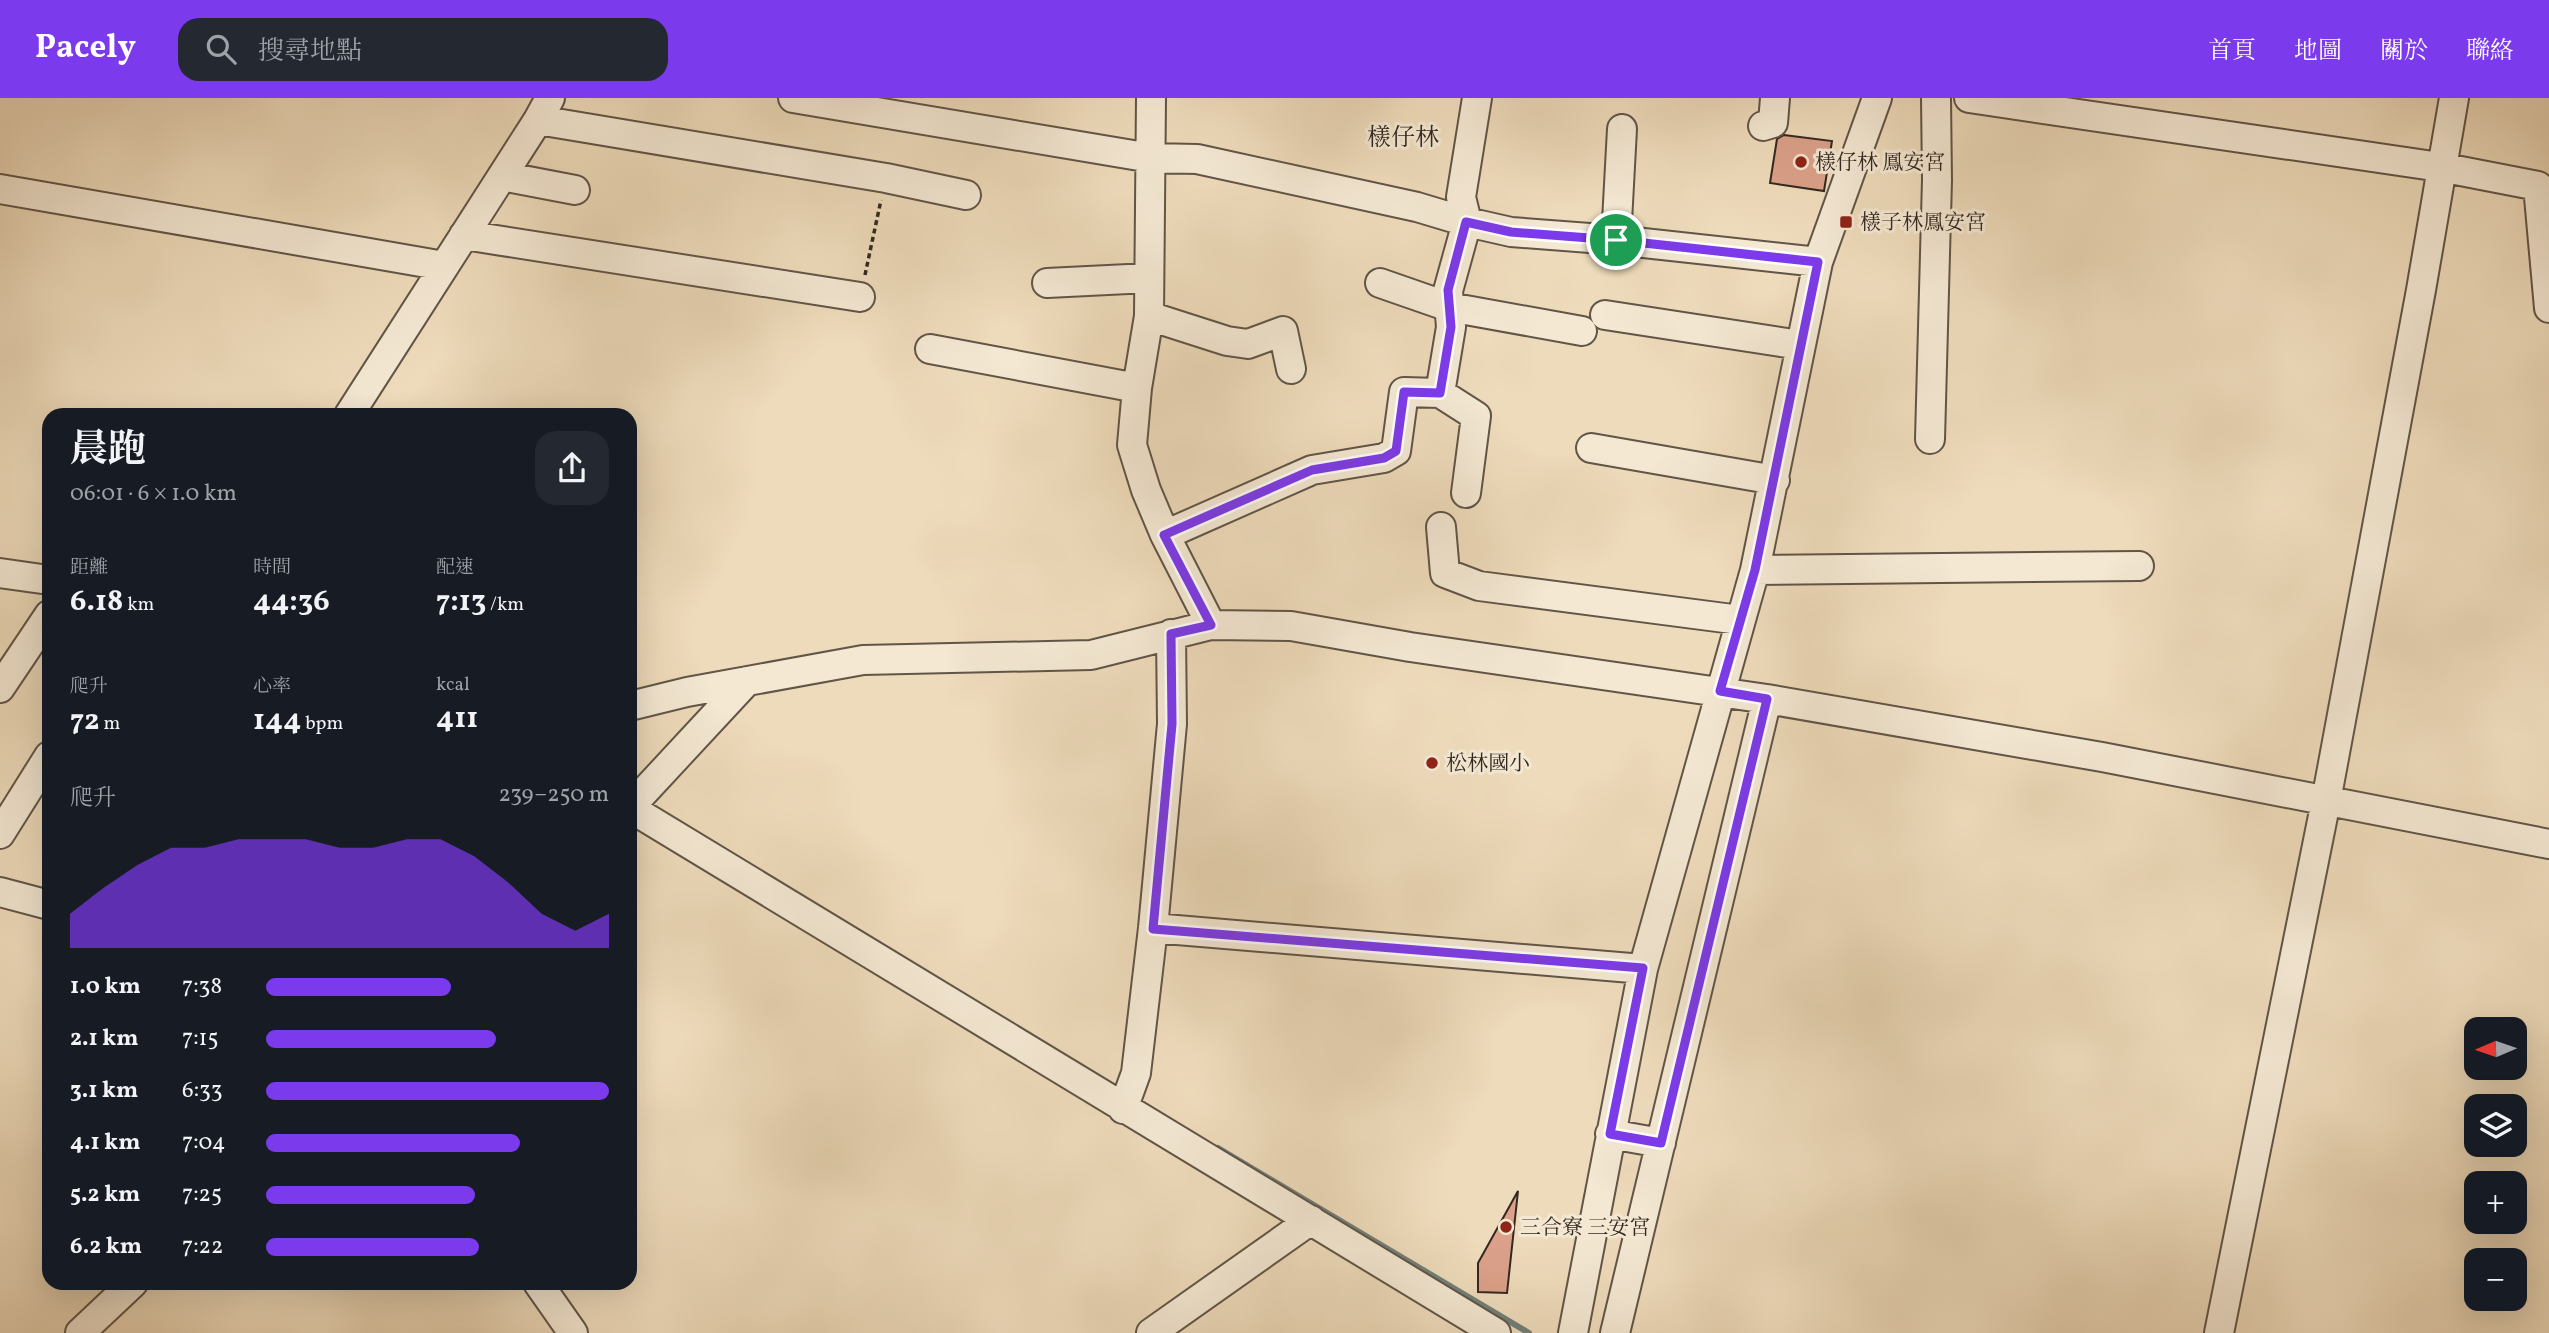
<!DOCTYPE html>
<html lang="zh-TW">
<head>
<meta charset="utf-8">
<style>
	:root { --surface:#171b24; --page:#242831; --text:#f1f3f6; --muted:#9ea1a6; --accent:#7c3aed }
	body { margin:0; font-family:Vollkorn,"Noto Serif TC",serif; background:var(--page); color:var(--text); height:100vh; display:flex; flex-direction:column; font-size:26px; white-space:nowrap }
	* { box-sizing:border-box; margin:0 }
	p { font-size:23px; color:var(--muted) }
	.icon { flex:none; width:38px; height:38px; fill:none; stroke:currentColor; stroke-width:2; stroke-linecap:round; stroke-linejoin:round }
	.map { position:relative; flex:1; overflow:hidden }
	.details { position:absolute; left:42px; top:310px; width:595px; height:882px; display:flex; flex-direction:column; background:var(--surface); border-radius:21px; box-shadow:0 7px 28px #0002 }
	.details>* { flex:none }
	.needle { width:46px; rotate:268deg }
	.fabs { position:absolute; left:2464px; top:919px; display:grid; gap:14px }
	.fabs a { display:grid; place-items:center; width:63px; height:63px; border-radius:14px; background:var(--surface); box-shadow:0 7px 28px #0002; font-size:35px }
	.pin { position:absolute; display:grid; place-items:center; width:60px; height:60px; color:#fff; margin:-30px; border:4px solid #fff; border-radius:50%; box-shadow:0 2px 7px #0007 }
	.round { display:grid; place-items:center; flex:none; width:74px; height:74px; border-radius:21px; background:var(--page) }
	.headline { display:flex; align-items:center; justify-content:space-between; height:119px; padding:0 28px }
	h1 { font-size:38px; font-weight:700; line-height:52px }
	.figures { display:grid; grid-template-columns:repeat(3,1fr); gap:10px; height:119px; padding:7px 28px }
	.figures div { display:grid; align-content:center }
	.figures b { font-size:30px; font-weight:700 }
	.figures small { font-size:19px; font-weight:400 }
	.figures p { font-size:19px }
	.chart { height:196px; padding:14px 28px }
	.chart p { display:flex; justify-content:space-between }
	.chart svg { width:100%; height:126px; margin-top:7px; fill:var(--accent); opacity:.7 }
	ul { padding:0 28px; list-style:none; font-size:23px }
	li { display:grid; grid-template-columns:112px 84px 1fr; align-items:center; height:52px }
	li i { height:18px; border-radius:9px; background:var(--accent) }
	header { display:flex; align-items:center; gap:42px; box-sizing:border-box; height:98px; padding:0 35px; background:var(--accent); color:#fff }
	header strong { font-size:33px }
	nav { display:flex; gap:38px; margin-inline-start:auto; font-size:24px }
	.search { width:490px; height:63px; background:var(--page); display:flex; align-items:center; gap:18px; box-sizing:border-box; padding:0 24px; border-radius:21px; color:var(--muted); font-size:26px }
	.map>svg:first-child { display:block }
</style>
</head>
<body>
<header>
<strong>Pacely</strong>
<div class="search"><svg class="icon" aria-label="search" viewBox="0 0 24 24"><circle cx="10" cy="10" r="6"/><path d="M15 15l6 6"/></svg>搜尋地點</div>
<nav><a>首頁</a><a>地圖</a><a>關於</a><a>聯絡</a></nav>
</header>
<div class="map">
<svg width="2549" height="1235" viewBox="0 0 2549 1235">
	<rect width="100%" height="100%" fill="#eedbbb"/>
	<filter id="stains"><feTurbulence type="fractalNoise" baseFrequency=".00286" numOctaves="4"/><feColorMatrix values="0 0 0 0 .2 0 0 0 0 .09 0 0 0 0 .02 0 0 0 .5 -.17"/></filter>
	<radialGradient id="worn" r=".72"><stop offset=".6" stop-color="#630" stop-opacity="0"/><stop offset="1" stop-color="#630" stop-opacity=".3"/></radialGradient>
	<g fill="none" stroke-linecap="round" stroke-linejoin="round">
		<path stroke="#70807a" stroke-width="6" d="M1218,1050L1529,1235"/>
	</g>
	<path fill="#dba18a" stroke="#322821" stroke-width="2" d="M1784,37L1832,43L1824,93L1770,85L1777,41Z
		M1518,1093L1507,1195L1478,1194V1165Z"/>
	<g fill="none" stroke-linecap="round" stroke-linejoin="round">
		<g stroke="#615548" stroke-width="32">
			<path id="minor" d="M793,0L1151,60L1197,61L1417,109L1467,124L1511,134L1616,142L1818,164
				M1151,0L1149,218L1137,290L1132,347L1146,392L1165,437L1211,527
				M1969,0L2440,69L2538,88L2549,210
				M538,22L886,80L966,97
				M1763,28L1773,25L1775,0
				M502,78L575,92
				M0,91L444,168
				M464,137L860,199
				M1616,142L1622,31
				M1047,185L1149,180
				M1380,185L1449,209L1582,233
				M1605,217L1800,247
				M1149,218L1227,243L1248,246L1283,233L1291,271
				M930,251L1137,290
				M1440,295L1476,318L1466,395
				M349,317L538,22L550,0
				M1930,341L1937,82L1936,0
				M1591,350L1775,382
				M1441,429L1445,475L1479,488L1740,522
				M1165,437L1312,372L1384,360L1396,353L1404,294L1440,295L1451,229L1448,193L1467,124L1461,99L1477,0
				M1755,472L2139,468
				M0,475L49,482
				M0,590L49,517
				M630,608L687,594L863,562L1091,557L1211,527L1291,528L1410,549L1767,601L2102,659L2549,746
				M630,709L747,583
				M630,710L1496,1235
				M0,736L49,658
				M0,794L49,807
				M1153,830L1643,871
				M1123,1011L1136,975L1153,830L1172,626L1171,536
				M1610,1036L1661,1045
				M538,1185L573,1235
				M80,1235L133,1185
				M1151,1235L1311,1122
				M1573,1235L1643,871L1755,472L1818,164L1877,0
				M1615,1235L1767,601
				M2219,1235L2326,703L2421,192L2454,0"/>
		</g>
		<path stroke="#322821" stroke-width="3.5" stroke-dasharray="5 3.5" stroke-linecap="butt" d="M865,177L881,102"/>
		<use href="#minor" stroke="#f4e8d3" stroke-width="28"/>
	</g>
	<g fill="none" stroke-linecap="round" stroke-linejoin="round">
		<g stroke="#fff" stroke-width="14">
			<path id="route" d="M1466,124L1511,134L1616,142L1818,164L1755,472L1720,593L1767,601L1661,1045L1610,1036L1643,870L1153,831L1172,626L1171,536L1211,527L1164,437L1312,372L1384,360L1396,353L1404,294L1440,295L1451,229L1448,192Z"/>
		</g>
		<use href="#route" stroke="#7c3aed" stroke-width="9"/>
	</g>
	<g fill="#8f2418" stroke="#f4e8d3" stroke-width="2.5">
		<circle cx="1801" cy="64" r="7"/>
		<rect x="1839" y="117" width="14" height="14" rx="3.5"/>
		<circle cx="1432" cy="665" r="7"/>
		<circle cx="1506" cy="1129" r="7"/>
	</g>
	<g text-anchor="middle" stroke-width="6" stroke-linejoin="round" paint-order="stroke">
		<g font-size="21" fill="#322821" stroke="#f4e8d3" text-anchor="start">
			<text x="1815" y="71">檨仔林 鳳安宮</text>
			<text x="1860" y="131">檨子林鳳安宮</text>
			<text x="1446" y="672">松林國小</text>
			<text x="1520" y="1136">三合寮 三安宮</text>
		</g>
		<g font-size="24" fill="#322821" stroke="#f4e8d3">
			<text x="1403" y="47">檨仔林</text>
		</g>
	</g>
	<rect width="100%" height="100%" filter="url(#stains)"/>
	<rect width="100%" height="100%" fill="url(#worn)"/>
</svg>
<div class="fabs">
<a><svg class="needle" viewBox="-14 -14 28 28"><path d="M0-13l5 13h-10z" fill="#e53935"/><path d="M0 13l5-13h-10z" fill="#9ea1a6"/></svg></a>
<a><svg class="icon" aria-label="layers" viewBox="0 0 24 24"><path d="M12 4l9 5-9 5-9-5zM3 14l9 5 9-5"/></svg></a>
<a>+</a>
<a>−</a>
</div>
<div class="pin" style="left:1616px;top:142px;background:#1e9e55"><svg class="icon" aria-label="arrive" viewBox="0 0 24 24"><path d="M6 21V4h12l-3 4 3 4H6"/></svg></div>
<section class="details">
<div class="headline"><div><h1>晨跑</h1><p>06:01 · 6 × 1.0 km</p></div><a class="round"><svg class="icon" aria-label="share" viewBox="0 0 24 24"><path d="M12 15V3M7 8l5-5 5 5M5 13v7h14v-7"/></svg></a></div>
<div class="figures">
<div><p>距離</p><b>6.18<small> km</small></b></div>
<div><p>時間</p><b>44:36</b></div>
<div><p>配速</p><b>7:13<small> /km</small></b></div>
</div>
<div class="figures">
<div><p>爬升</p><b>72<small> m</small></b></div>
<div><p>心率</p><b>144<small> bpm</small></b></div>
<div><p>kcal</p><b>411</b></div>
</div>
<div class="chart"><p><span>爬升</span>239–250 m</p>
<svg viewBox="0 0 160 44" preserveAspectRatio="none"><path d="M0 44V32L10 23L20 15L30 9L40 9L50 6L60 6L70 6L80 9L90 9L100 6L110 6L120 12L130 21L140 32L150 38L160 32V44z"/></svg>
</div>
<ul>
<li><b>1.0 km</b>7:38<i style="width:54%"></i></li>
<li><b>2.1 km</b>7:15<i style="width:67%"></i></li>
<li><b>3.1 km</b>6:33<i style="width:100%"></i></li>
<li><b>4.1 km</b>7:04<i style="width:74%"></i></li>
<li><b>5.2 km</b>7:25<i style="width:61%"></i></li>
<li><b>6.2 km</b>7:22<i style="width:62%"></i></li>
</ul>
</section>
</div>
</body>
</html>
